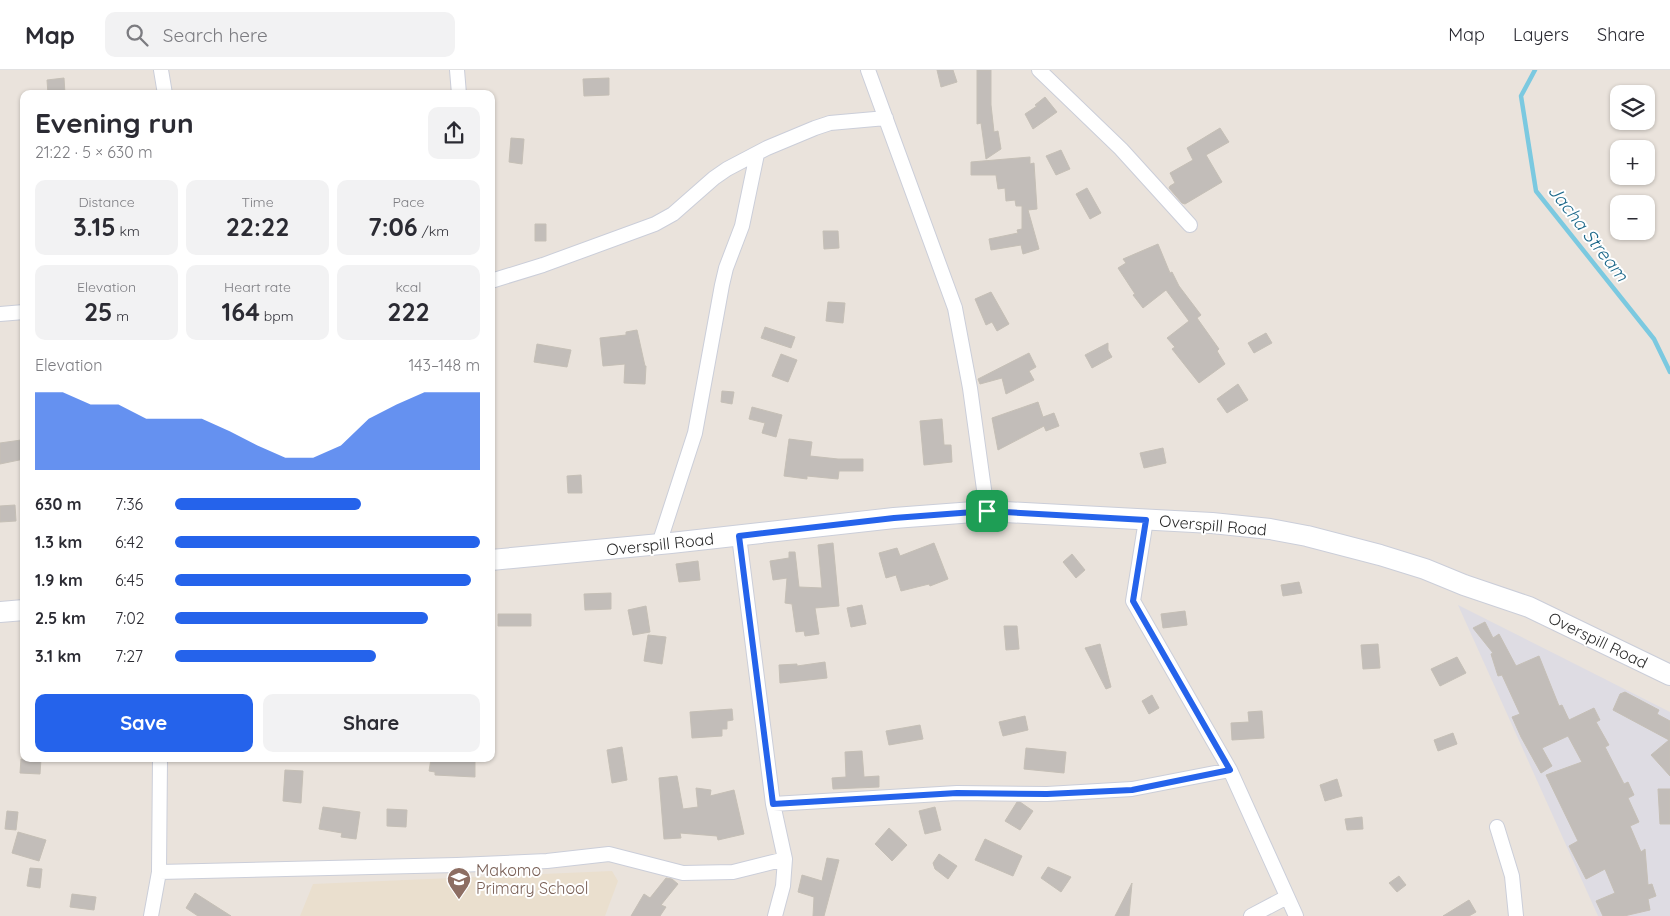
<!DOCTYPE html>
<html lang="en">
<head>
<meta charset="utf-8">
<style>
	:root { --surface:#fff; --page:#f2f2f3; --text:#2b2b33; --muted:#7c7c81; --line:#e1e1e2; --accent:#2563eb }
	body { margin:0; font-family:Quicksand,sans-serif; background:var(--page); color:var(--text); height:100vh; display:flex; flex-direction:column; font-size:19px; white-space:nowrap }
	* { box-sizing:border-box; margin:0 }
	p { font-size:16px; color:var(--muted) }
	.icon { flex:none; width:28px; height:28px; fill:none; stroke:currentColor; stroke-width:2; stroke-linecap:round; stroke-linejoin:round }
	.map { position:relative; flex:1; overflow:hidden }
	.sheet { position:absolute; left:20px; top:20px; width:475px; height:672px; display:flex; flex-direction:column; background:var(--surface); border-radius:10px; box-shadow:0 1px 4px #0004 }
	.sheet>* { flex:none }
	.controls { position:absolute; left:1610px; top:15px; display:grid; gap:10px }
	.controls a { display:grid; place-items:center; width:45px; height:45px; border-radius:10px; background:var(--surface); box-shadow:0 1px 4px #0004; font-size:25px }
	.pin { position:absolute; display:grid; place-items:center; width:42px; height:42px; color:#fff; margin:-21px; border-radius:10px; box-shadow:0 2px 8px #0006 }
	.round { display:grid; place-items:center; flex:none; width:52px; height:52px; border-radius:10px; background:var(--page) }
	.summary { display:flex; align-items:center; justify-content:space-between; height:85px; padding:0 15px }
	h1 { font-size:28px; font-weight:700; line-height:38px }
	.metrics { display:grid; grid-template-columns:repeat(3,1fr); gap:8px; height:85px; padding:5px 15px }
	.metrics div { display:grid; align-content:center; border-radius:10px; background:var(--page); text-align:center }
	.metrics b { font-size:25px; font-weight:700 }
	.metrics small { font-size:14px; font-weight:400 }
	.metrics p { font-size:14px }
	.chart { height:140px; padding:10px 15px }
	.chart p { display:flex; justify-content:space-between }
	.chart svg { width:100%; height:90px; margin-top:5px; fill:var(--accent); opacity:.7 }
	.action { display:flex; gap:10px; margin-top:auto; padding:10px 15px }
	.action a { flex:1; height:58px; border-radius:10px; background:var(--accent); color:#fff; font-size:20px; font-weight:700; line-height:58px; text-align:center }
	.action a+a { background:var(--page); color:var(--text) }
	ul { padding:0 15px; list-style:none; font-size:16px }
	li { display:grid; grid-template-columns:80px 60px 1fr; align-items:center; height:38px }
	li i { height:12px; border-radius:6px; background:var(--accent) }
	header { display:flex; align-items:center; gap:30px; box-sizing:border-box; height:70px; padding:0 25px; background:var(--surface); border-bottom:1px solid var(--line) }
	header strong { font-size:24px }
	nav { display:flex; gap:28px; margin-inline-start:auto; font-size:18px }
	.search { width:350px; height:45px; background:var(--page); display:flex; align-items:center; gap:12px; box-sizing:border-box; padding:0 18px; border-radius:10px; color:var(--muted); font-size:19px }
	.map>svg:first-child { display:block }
</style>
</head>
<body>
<header>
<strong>Map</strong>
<div class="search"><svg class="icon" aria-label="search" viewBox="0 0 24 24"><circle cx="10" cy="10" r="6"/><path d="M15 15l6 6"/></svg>Search here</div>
<nav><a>Map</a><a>Layers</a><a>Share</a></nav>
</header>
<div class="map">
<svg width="1670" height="846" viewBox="0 0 1670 846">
	<rect width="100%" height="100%" fill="#eae3dc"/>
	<path fill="#dedce3" d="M1458,535L1670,642V846H1598Z"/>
	<path fill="#eadfce" d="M612,801L618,811L605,846H300L313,814Z"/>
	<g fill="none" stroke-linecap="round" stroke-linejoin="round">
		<path stroke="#7bc9e0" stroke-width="4.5" d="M1535,0L1521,26L1536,121L1654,269L1670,302"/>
	</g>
	<path fill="#c2bdb9" stroke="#c5bfb6" d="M937,0H953L957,12L941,17Z
		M977,0H991V35L994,62L998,61L1001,79L986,89L981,53L977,54Z
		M64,8L65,24H48L47,10Z
		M609,8V25L584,26L583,9Z
		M1045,27L1057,42L1033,59L1025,44L1037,36L1035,35Z
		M1220,58L1229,72L1206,85L1222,112L1185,134L1182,133L1169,118L1170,116L1175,113L1170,103L1193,90L1187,78Z
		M511,68L524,69L522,94L509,92Z
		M1061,80L1070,99L1056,105L1046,86Z
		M1030,87V94L1034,93L1037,139L1028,140L1039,179L1023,184L1021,175L991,180L989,169L1018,163L1017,160L1022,159V136H1016L1015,130L1006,131L1005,118L998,119L996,105H971V92Z
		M1087,118L1101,143L1090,149L1076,124Z
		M535,154H546V171H535Z
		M823,161H838L839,178L824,179Z
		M1158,174L1170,203L1172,202L1179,216L1201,245L1197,248L1219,279L1217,281L1225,294L1199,313L1172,279L1175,277L1167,268L1189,251L1166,220L1143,238L1133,225L1135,224L1118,198L1126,193L1123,189Z
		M991,222L1009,254L997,261L992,252L986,255L975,229Z
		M828,232L845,233L843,253L826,251Z
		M765,257L795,267L791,278L761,268Z
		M637,260L645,296H646L645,314L624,313L625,294L603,296L600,268L626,265V262Z
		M1266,263L1272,273L1254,283L1248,273Z
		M1108,273V280L1112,287L1092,298L1085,285Z
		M537,274L571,280L567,297L534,292Z
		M1029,283L1036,297L1029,301L1034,310L1006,324L1002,308L980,314L978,309Z
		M781,284L797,290L788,312L772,306Z
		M1238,314L1248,330L1227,343L1217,329Z
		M722,321L734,322L732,334L721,332Z
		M1038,332L1043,347L1054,343L1059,356L1046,361L1044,356L998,380L992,348Z
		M752,337L782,345L776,367L762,363L765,353L749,349Z
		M942,349L944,375H951L952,392L924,395L920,351Z
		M789,369L812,372L810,386L838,389H863V401H839L838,409L807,406V409L784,406Z
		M21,370L24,389L0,394V373Z
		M1163,378L1166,393L1144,398L1140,383Z
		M581,405L582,423H568L567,406Z
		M15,435L16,451L0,452V436Z
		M833,473L839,536L815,538L819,564L805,566L804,561L796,562L792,534L785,533L787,508L773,510L770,491L789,488V482H795L799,517L822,518L818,475Z
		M934,473L948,509L930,516L929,514L901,521L896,505L886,508L879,483L897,478L900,486Z
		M1072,484L1085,500L1076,508L1063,492Z
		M698,491L700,510L679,512L676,494Z
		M1299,512L1302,523L1283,526L1281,515Z
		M611,523V539L585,540L584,524Z
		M862,535L866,554L851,557L847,538Z
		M646,536L650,562L633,565L628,540Z
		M1185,541L1187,555L1163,558L1161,544Z
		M498,544H531V556H498Z
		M1485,552L1493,568L1499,564L1516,596L1539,586L1559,636L1562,635L1569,650L1594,638L1600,650L1596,652L1609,675L1605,677L1624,714L1628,712L1634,725L1628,728L1639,752L1630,756L1641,782L1645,779L1648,815L1652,814L1656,826L1648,829L1650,840L1624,846H1603L1596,831L1615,823L1605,799L1586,809L1569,776L1578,771L1546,705L1582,692L1568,666L1542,678L1552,696L1541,703L1521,667L1512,647L1520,644L1502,605L1498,606L1491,584L1493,583L1473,558Z
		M1004,556H1017L1019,579L1006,580Z
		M648,565L666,567L662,594L644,591Z
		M1100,574L1111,617L1106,619L1085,578Z
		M1378,574L1380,598L1363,599L1361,575Z
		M1457,587L1466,603L1440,616L1431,599Z
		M825,592L827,608L780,613L779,595L797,594V596Z
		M1625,622L1659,640L1657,644L1670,651V706L1651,685L1669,670L1613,640L1620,624Z
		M1152,625L1159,638L1149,644L1142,631Z
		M732,639L733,650L727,651V659H722V666L692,668L690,642Z
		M1262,641L1264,668L1232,670L1231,653L1249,652L1248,642Z
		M1025,646L1028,660L1003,666L999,652Z
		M920,655L923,669L889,675L886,661Z
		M1453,663L1457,674L1438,681L1434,670Z
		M622,677L627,710L612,713L607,680Z
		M1026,678L1066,682L1064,703L1024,699Z
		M862,681L864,707L879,706V717L833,719L832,708L846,707L845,682Z
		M21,689H41L40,704L20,703Z
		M431,689H475V707L435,705V702L429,701Z
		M285,700L303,701L301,733L283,731Z
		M677,706L683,739L698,737L696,718L711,720L710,726L734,720L744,764L718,770L717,766L680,763L681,768L664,769L659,708Z
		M1337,709L1342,726L1325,731L1320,715Z
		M1658,719H1670V754H1660Z
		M1017,732H1020L1033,741L1020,760L1005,751Z
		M323,737L360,742L356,769L341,767L342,763L319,759Z
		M935,737L941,760L925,764L919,741Z
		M387,739L407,740L406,757L387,756Z
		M7,741L18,742L16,760L5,759Z
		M1362,747L1363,759L1347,760L1345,749Z
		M889,758L907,775L892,791L875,774Z
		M18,762L46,770L39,791L12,783Z
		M985,769L1022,786L1013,806L975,790Z
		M939,784L957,796L948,809L935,799L933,793Z
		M827,788L839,790L824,846H813L814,827L798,822L802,805L822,811Z
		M1048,797L1071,807L1061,822L1041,808Z
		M30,798L42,799L40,818L27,816Z
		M1399,806L1406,815L1397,822L1389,813Z
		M666,808L672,809L678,814L661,835L666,837L660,846H631L644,824L650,828Z
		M1132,813L1129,846H1115Z
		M195,823L231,846H198L186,838Z
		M72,824L96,827L94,840L70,837Z
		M1469,830L1476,842L1469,846H1443Z"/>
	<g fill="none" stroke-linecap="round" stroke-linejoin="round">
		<g stroke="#cbced9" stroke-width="16">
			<path id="street" d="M161,0L165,24
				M457,0L459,24
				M868,0L955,238L970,318L987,441
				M1039,0L1121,79L1190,155
				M491,211L543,195L655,154L673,144L714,108L727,99L767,78L815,58L830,53L886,48
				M0,244L24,242
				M1146,450L1133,531L1230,700L1296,846
				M739,466L773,734L785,789L783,816L775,846
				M659,474L695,363L722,215L726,198L742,156L757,84
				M773,734L957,723L1047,724L1132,719L1230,700
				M1497,757L1512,806L1516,846
				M159,802L457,795L547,791L609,784L683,803L733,802L785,789
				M151,846L159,802L160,689
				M1251,846L1287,827"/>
		</g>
		<g stroke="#cbced9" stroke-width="22">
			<path id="secondary" d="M491,490L671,473L894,448L987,441L1212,453L1270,459L1307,466L1380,485L1425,499L1464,515L1529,537L1670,605
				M0,542L24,540"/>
		</g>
		<use href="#street" stroke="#fff" stroke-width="14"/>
		<use href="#secondary" stroke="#fff" stroke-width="20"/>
	</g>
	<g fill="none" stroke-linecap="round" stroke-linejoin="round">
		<g stroke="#fff" stroke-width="10">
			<path id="route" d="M987,441L1146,450L1133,531L1230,700L1132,720L1047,724L957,723L773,734L739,466L894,448Z"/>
		</g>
		<use href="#route" stroke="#2563eb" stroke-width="6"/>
	</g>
	<defs>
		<g id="school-pin" transform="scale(1.25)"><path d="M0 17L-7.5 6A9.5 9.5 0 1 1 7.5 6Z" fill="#8d6e63" stroke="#fff"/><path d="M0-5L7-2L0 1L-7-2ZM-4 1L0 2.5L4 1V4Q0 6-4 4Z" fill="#fff"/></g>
	</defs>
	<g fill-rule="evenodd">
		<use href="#school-pin" x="459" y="809"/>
	</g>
	<g text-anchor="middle" stroke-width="4" stroke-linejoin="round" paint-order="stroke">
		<g font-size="16" fill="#292929" stroke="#fff">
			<text transform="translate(1213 455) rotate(5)" y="6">Overspill Road</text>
			<text transform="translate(660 474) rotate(-6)" y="6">Overspill Road</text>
			<text transform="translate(1598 570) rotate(26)" y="6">Overspill Road</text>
		</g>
		<g font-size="16" fill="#785e54" stroke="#fff" text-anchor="start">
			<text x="476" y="806">Makomo<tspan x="476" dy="18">Primary School</tspan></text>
		</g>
		<g font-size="18" font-style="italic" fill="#1c688a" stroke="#fff">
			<text transform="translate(1588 163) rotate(52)" y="6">Jacha Stream</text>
		</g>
	</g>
</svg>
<div class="controls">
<a><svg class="icon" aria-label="layers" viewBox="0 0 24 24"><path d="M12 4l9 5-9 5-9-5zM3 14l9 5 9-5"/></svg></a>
<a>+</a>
<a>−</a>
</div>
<div class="pin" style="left:987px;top:441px;background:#1e9e55"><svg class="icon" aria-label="arrive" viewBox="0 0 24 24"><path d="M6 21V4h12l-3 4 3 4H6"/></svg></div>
<section class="sheet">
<div class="summary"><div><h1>Evening run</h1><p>21:22 · 5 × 630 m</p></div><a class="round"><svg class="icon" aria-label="share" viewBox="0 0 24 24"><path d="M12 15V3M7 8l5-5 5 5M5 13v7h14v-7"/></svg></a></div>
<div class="metrics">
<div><p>Distance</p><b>3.15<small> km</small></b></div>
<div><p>Time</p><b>22:22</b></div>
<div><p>Pace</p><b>7:06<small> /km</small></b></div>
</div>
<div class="metrics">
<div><p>Elevation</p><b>25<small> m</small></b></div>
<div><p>Heart rate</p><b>164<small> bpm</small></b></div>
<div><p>kcal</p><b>222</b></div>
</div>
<div class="chart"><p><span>Elevation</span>143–148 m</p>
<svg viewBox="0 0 160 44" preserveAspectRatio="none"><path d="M0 44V6L10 6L20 12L30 12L40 19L50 19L60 19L70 25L80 32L90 38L100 38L110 32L120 19L130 12L140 6L150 6L160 6V44z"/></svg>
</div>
<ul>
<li><b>630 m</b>7:36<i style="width:61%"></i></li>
<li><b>1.3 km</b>6:42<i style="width:100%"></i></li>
<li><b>1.9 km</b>6:45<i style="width:97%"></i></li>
<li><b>2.5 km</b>7:02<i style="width:83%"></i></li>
<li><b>3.1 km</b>7:27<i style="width:66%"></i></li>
</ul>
<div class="action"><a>Save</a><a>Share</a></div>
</section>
</div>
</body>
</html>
